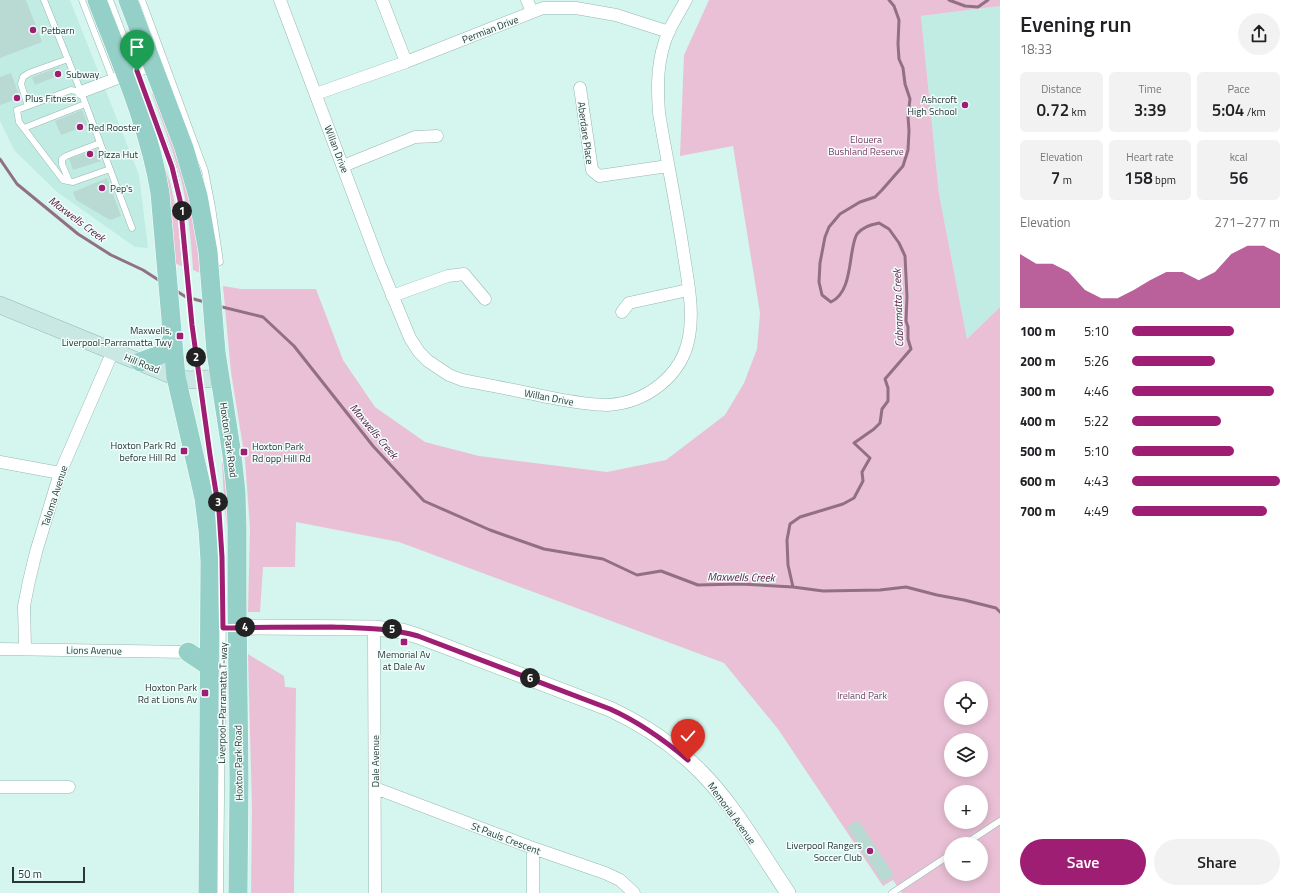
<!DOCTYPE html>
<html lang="en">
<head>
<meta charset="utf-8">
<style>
	:root { --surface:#fff; --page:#f2f2f2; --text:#202124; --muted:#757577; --accent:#9d1e72 }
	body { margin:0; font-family:"Titillium Web",sans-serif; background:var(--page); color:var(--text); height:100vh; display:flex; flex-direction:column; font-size:15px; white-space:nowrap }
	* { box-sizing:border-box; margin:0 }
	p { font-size:13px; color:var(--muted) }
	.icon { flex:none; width:22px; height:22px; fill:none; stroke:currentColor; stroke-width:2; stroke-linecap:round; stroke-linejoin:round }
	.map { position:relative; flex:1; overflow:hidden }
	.drawer { display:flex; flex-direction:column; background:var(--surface); width:300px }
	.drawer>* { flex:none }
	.fabs { position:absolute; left:944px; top:681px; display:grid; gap:8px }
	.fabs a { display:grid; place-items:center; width:44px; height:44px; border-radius:50%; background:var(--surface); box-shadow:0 2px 10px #0003; font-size:20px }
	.scale { position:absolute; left:12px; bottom:10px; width:73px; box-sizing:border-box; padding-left:4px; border:2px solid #2a3735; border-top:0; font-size:11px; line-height:14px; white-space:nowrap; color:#2a3735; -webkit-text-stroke:3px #f1fefb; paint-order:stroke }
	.pin { position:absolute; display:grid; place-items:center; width:34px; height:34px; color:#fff; margin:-41px -17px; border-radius:50% 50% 50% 0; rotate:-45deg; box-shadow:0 0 4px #0007 }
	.pin .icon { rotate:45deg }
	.km { position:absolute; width:20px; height:20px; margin:-10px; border-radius:50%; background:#222; color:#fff; font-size:11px; line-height:20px; text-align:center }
	.round { display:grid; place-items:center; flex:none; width:42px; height:42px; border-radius:21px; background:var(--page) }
	.summary { display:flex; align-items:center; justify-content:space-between; height:68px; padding:0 20px }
	h1 { font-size:22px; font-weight:600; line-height:30px }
	.metrics { display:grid; grid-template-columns:repeat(3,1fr); gap:6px; height:68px; padding:4px 20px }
	.metrics div { display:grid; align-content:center; border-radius:6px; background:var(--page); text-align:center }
	.metrics b { font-size:17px; font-weight:600 }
	.metrics small { font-size:11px; font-weight:400 }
	.metrics p { font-size:11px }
	.chart { height:112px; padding:8px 20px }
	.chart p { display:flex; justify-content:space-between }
	.chart svg { width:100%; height:72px; margin-top:4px; fill:var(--accent); opacity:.7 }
	.primary-button { display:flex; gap:8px; margin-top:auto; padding:8px 20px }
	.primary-button a { flex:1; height:46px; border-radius:24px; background:var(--accent); color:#fff; font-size:16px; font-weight:600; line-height:46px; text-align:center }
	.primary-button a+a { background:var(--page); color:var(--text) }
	ul { padding:0 20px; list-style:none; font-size:13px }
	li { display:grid; grid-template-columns:64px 48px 1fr; align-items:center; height:30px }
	li i { height:10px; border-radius:5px; background:var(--accent) }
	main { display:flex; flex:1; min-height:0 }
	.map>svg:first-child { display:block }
</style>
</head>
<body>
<main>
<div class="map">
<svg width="1000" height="893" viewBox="0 0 1000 893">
	<rect width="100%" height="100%" fill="#d4f6ef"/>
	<path fill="#c1ece3" d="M0,0H70L139,175L148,248L135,247L57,192L14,150L0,121Z
		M1000,6V307L967,339L939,194L921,16Z"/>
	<path fill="#eac0d6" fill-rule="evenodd" d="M709,0H1000V6L921,16L939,194L967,339L1000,307V893H902L893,880L883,886L778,729L724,663L399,542L296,522L295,567H263L260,612H248L250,528L245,459L231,372L223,286L241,289H316L343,360L375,407L425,442L479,456L607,472L666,460L725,415L744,383L757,349L760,313L733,146L680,156L684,55ZM951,688H981V718H951ZM951,740H981V770H951ZM951,792H981V822H951ZM951,844H981V874H951Z
		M154,93C164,121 176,148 183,177C192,208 197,240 200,273L193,270C191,239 188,209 181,179C173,150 162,122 152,94Z
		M145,109L170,182L178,219L182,266L171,262Z
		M228,462L229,543L224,502L222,463Z
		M248,654L284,676L285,687L296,688L294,893H251L252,809Z"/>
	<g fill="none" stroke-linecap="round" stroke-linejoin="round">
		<path stroke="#927084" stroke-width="3" d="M949,0L965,6L978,7L988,0
			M0,159L17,184L78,234L111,255L143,270L160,281
			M175,290L186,297L205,302
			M218,306L263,317L294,346L373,446L424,501L490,530L544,549L603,559L637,575L661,571L698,585L740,584L793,587L823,591L880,590L906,587L937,595L964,600L996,608L1000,612
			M793,587L788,565L787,540L790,524L800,517L843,504L854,498L863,481L862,472L870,458L854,443L874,429L880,423L882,409L888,401V388L885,379L911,349L908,339V327L906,321L907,297L905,256L899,243L889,229L879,223C870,225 863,227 857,234C854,239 853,247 852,252C849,269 848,294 831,302L822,295L819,282L820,263L825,237L829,227L840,214L860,202L875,197L882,190L903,166L908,150L909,131L908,116L910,99L905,84L903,68L899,59L898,44L899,20L894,6L889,0"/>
	</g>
	<path fill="#b9dad3" d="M0,0H26L42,42L0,58Z
		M59,67L62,74L35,85L32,77Z
		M11,73L20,98L0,105V77Z
		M82,110L88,125L61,135L55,121Z
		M97,149L101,161L73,170L69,159Z
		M107,178L121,216L110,220L76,200L73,192Z
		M858,820L894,875L883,883L847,827Z"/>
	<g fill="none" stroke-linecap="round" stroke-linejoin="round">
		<g stroke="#97b7b0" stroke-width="7">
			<path id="service" d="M44,0L81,92L132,228
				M82,0L113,80
				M110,0L173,167L180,200L192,325L210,455L219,511L223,605L220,893
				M142,0L205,171L212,207L220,262
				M81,92L71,90L17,110L19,122L63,180L73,182L110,169
				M28,106L21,84L23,77L29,73L68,59
				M24,128L85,104
				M69,181L62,164V159L66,156L100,143
				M965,844L1000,821
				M892,893L951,854"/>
		</g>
		<g stroke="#97b7b0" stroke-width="13">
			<path id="minor" d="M280,0L379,263L410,338L419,352L428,361L449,375L462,380C488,385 515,390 542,396C563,400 585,405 607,405C646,403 682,376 689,337C694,311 688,282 684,256C677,208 667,161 659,113C657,85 657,59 668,33C673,22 680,11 686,0
				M382,0L406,62
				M527,0L532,12
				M580,88L592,170L599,176L668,166
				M81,92L152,65
				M316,94L406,62L543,8H576L616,15L669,32
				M343,166L415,137L437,136
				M392,296L448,276L464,274L485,299
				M622,312L629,303L688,290
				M0,462L60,473
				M374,628L375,893
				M25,648L24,606L29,581L36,552L60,473L113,351
				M0,649L188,652
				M0,787H69
				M375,788L533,848L605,873L620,880L634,893
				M533,893V848"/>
		</g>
		<g stroke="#97b7b0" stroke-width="16">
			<path id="tertiary" d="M237,627L374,628L402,631L418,636L610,709C644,725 674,745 700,771C735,806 760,852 788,893"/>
		</g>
		<g stroke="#97b7b0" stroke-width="18">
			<path id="secondary" d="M0,305L176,377L188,380L220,378"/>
		</g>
		<g stroke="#fff" stroke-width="20">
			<path id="primary" d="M97,0C121,63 149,126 160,193L176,377L204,498L208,530L210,561L208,893
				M128,0L184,148L198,196L208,252L216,352L232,455L236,492L237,529V602L239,780L238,893
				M140,362L162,354L173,339
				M188,652L206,664L210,669"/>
		</g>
		<use href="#service" stroke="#fff" stroke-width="6"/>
		<use href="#minor" stroke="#fff" stroke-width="12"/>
		<use href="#tertiary" stroke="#fff" stroke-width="15"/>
		<use href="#secondary" stroke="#c9e7e3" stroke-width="17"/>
		<use href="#primary" stroke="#94d0c7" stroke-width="19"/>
	</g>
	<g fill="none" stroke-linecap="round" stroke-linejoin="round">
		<g stroke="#fff" stroke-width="8">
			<path id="route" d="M137,71L172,167L180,200L192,325L210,455L219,511L222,557L223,628C260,627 297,627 333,627C362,628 390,628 418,636L610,709C639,722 663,739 688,760"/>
		</g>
		<use href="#route" stroke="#9d1e72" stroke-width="5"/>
	</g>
	<g fill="#9d1e72" stroke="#f1fefb" stroke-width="1.5">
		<circle cx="33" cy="30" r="4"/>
		<circle cx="58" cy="74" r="4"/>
		<circle cx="17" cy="98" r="4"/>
		<circle cx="965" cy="105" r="4"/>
		<circle cx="80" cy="127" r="4"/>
		<circle cx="90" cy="154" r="4"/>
		<circle cx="102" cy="188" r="4"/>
		<rect x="176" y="332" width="8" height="8" rx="2"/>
		<rect x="180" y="447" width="8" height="8" rx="2"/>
		<rect x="240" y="448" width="8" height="8" rx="2"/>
		<rect x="400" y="638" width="8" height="8" rx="2"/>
		<rect x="201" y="689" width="8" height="8" rx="2"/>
		<circle cx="870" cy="851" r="4"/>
	</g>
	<g text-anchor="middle" stroke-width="3" stroke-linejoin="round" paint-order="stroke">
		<g font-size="10" fill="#2a3735" stroke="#f1fefb">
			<text transform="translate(490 29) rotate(-21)" y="4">Permian Drive</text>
			<text transform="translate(586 133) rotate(82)" y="4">Aberdare Place</text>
			<text transform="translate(337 149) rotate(69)" y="4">Willan Drive</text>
			<text transform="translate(142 363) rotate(22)" y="4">Hill Road</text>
			<text transform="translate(549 397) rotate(11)" y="4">Willan Drive</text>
			<text transform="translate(229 440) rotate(82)" y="4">Hoxton Park Road</text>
			<text transform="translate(54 496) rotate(-72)" y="4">Taloma Avenue</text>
			<text transform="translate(94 650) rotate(1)" y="4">Lions Avenue</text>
			<text transform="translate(222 703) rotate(-89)" y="4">Liverpool–Parramatta T-way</text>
			<text transform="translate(375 761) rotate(-90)" y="4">Dale Avenue</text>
			<text transform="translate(238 763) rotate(-91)" y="4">Hoxton Park Road</text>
			<text transform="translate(732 813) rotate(54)" y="4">Memorial Avenue</text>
			<text transform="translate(506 838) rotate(21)" y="4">St Pauls Crescent</text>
		</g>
		<g font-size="10" fill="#2a3735" stroke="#f1fefb" text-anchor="start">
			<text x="41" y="34">Petbarn</text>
			<text x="66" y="78">Subway</text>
			<text x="25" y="102">Plus Fitness</text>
			<text x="957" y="103" text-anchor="end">Ashcroft<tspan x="957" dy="12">High School</tspan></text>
			<text x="88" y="131">Red Rooster</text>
			<text x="98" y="158">Pizza Hut</text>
			<text x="110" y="192">Pep's</text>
			<text x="172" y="334" text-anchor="end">Maxwells,<tspan x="172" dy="12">Liverpool-Parramatta Twy</tspan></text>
			<text x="176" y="449" text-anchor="end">Hoxton Park Rd<tspan x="176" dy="12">before Hill Rd</tspan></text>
			<text x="252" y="450">Hoxton Park<tspan x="252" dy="12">Rd opp Hill Rd</tspan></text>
			<text x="404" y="658" text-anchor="middle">Memorial Av<tspan x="404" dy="12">at Dale Av</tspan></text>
			<text x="197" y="691" text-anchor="end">Hoxton Park<tspan x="197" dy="12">Rd at Lions Av</tspan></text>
			<text x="862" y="849" text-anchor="end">Liverpool Rangers<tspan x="862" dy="12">Soccer Club</tspan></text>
		</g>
		<g font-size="10" fill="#7f3b63" stroke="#f1fefb">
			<text x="866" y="143">Elouera<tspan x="866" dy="12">Bushland Reserve</tspan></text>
			<text x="862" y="699">Ireland Park</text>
		</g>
		<g font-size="11" font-style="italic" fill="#591841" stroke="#f1fefb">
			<text transform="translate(77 219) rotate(37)" y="4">Maxwells Creek</text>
			<text transform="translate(898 308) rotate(-92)" y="4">Cabramatta Creek</text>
			<text transform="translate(374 431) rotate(50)" y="4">Maxwells Creek</text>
			<text transform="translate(741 577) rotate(1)" y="4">Maxwells Creek</text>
		</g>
	</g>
</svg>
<div class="fabs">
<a><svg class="icon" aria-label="locate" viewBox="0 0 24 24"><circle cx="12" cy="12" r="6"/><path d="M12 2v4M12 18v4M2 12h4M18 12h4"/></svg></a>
<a><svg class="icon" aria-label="layers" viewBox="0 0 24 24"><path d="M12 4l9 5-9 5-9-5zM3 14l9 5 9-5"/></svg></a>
<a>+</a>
<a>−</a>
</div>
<div class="scale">50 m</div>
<div class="pin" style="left:137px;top:71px;background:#1e9e55"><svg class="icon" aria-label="arrive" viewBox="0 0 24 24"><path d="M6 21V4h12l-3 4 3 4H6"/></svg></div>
<div class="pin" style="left:688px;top:760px;background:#d93025"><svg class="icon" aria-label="check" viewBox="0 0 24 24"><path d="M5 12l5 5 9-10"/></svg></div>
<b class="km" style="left:182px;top:211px">1</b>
<b class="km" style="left:196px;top:357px">2</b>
<b class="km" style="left:218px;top:502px">3</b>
<b class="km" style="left:245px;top:627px">4</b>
<b class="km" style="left:392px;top:629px">5</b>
<b class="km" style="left:530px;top:678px">6</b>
</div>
<section class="drawer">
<div class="summary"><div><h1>Evening run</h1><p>18:33</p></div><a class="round"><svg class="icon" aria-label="share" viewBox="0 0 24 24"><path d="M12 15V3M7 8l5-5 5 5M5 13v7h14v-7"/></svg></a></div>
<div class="metrics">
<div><p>Distance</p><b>0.72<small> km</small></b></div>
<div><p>Time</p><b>3:39</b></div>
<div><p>Pace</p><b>5:04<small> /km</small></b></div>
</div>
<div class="metrics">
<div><p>Elevation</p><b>7<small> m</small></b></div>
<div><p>Heart rate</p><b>158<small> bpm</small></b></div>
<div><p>kcal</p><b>56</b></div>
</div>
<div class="chart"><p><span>Elevation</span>271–277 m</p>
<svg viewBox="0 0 160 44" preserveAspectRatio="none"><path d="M0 44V11L10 17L20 17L30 22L40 33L50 38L60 38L70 33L80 27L90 22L100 22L110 27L120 22L130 11L140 6L150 6L160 11V44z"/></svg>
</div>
<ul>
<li><b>100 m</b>5:10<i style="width:69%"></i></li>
<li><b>200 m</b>5:26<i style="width:56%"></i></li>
<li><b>300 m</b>4:46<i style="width:96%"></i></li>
<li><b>400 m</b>5:22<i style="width:60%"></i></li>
<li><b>500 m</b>5:10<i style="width:69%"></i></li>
<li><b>600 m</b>4:43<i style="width:100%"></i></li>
<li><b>700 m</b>4:49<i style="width:91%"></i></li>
</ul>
<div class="primary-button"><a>Save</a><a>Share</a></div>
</section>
</main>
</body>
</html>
